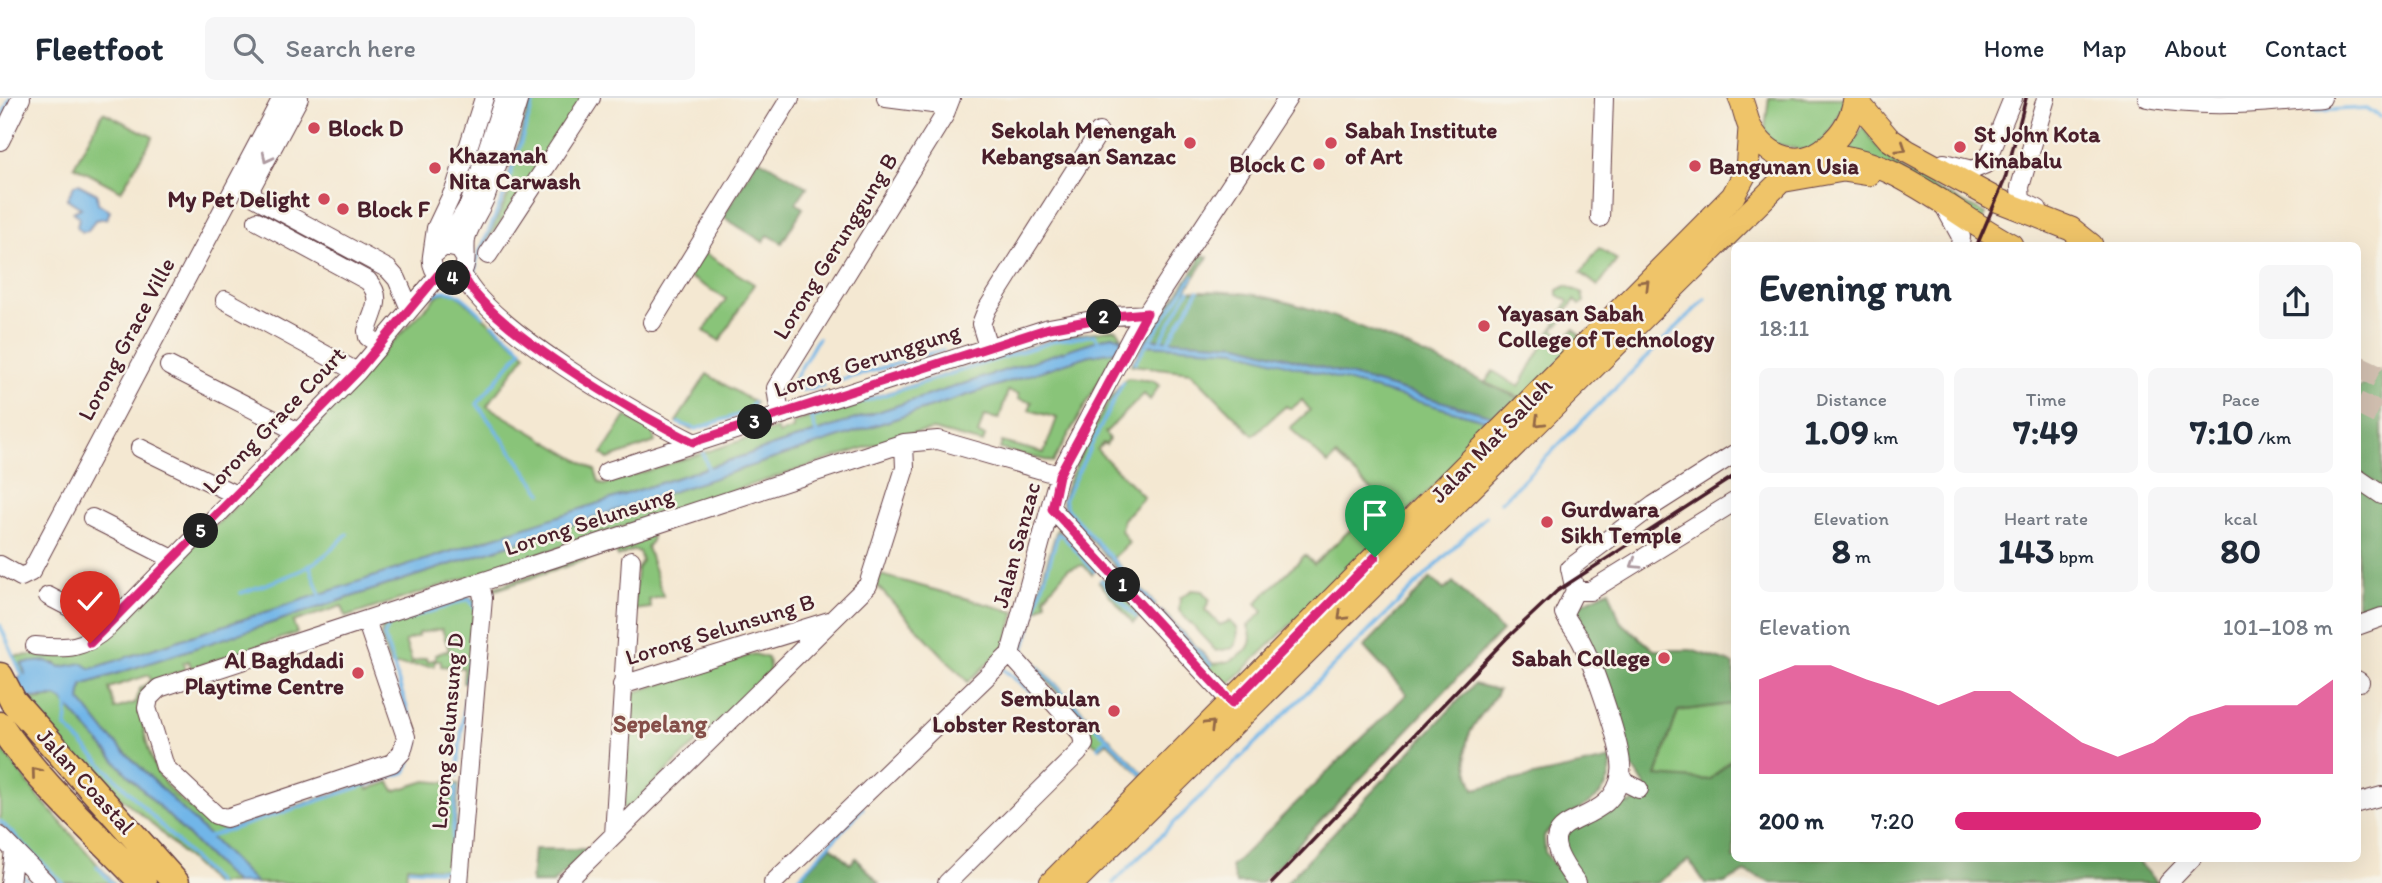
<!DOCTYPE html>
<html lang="en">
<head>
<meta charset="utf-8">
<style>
	:root { --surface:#fff; --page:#f6f6f7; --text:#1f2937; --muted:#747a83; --line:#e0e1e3; --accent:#db2777 }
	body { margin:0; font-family:Itim,sans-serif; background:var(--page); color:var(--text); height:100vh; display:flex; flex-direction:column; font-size:26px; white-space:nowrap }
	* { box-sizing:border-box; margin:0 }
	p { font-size:23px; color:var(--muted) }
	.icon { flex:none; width:38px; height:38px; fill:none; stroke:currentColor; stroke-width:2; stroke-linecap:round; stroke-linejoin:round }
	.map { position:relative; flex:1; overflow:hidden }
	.details { position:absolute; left:1731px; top:144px; width:630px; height:620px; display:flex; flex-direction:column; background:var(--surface); border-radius:10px; box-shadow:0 7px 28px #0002 }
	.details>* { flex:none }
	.pin { position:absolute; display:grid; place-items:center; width:60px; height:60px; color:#fff; margin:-72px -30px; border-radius:50% 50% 50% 0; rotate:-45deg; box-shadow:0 0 7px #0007 }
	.pin .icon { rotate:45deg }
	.km { position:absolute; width:35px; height:35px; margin:-18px; border-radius:50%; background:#222; color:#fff; font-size:19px; line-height:35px; text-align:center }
	.round { display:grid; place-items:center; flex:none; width:74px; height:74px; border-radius:10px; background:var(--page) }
	.summary { display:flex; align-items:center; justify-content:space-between; height:119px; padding:0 28px }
	h1 { font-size:38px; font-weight:700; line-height:52px }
	.figures { display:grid; grid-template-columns:repeat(3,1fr); gap:10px; height:119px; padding:7px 28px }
	.figures div { display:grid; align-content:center; border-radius:10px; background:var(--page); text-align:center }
	.figures b { font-size:35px; font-weight:700 }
	.figures small { font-size:19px; font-weight:400 }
	.figures p { font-size:19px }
	.chart { height:196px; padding:14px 28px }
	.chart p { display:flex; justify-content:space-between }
	.chart svg { width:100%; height:126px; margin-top:7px; fill:var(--accent); opacity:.7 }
	ul { padding:0 28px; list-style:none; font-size:23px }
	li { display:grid; grid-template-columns:112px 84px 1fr; align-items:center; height:52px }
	li i { height:18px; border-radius:9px; background:var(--accent) }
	header { display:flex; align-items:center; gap:42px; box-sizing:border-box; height:98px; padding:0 35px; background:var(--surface); border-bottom:2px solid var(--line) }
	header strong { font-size:33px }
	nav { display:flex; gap:38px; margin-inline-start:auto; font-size:24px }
	.search { width:490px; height:63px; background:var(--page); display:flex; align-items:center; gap:18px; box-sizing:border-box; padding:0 24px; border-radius:10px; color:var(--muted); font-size:26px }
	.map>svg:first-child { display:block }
</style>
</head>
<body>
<header>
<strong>Fleetfoot</strong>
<div class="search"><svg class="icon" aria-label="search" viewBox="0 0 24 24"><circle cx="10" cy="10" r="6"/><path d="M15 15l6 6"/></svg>Search here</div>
<nav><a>Home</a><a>Map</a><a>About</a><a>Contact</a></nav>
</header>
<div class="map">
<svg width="2382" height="785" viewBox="0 0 2382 785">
	<rect width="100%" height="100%" fill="#f7f3e8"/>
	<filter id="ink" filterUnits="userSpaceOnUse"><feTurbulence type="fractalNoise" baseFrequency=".0143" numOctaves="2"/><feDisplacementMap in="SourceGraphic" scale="14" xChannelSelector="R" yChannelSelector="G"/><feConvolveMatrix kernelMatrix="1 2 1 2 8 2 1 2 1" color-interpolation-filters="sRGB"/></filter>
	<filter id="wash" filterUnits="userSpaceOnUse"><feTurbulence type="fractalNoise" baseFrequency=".00686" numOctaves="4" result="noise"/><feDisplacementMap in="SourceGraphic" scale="28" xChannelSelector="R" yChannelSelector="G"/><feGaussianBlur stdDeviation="1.57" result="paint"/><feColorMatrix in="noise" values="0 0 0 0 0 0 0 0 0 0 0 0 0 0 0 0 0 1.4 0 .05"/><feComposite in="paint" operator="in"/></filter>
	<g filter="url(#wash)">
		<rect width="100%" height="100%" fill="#f4e8d2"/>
		<path fill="#89c479" stroke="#6a7252" stroke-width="2" fill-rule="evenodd" d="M531,0H586L483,150L514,85L507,82Z
			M1769,0H1848L1819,57L1769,44L1765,30Z
			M103,14L153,39L121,93L74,68Z
			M1864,28C1886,75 1943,93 1986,116L1983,123L1846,55Z
			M1599,150L1617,162L1598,188L1581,175Z
			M703,154L754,186L720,243L704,233L726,201L688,178Z
			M1566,188L1582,195L1584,204L1580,207L1575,202L1564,215L1566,219L1553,231L1563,241L1574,231L1583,241L1523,301L1485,285L1493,273L1519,289L1568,203L1558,197V192Z
			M447,194L455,195L526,256L487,308L595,372L599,384L604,387L777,331L778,336L793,331V325L1057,240L1113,231L1118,233L1123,241L1113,237L91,571L82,566L60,569L55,565L22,566L25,576L22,578L14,558L68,555L226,418L439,196Z
			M1143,247L1236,251L1498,326L1226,589L1158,516L1162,513L1213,566C1232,565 1260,553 1248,528L1263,514L1256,505L1305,457L1314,466L1382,402L1336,358L1328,366L1290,330L1310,312L1302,302L1291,311L1286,308L1253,337L1191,274L1131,267Z
			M1116,253L1053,364L1000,351L1002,344L1044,355L1057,320L1029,312L1032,304L1018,301L1019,296L1008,293L999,321L984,318L978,336L985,338L983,345L933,332L907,336L346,519L342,508L293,524L297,535L191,570L189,563L183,565L185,572L167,578L144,592C136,611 148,658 159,677C169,694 208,730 227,731L365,685L368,691L390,684L394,693L426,683L459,686L451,772L407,768L406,785H256L108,637L80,602L82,587L1090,257ZM149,577L151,583L140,591L135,605L115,611L109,590Z
			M707,276L755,305L748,315L691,332L676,324Z
			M1128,280L1154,283L1159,288L1150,302L1144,296L1105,335L1109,341L1106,347L1103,345L1097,352L1144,399L1123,421L1121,432L1129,445L1113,460L1156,507L1153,510L1066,414L1062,403C1065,385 1114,283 1128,280Z
			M626,318L653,334L655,344L608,361L602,356Z
			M1057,431L1097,471L1092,476L1083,467L1068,471L1045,498L1046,505L1036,513L1024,553L1144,676L1142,678L1107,644L1100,650L1092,644L1089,628L1020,554Z
			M651,436L652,443L647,449L663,498L649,502L651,510L633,512L637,471L642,463L639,454L633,452L618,459L615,452L493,493L495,489Z
			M881,477L1015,514L1006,548L968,584L877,488Z
			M1103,480L1108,481L1141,517L1133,525L1099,484Z
			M1192,492L1202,493L1210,502L1205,512L1220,527L1230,523L1238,531L1237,543L1233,550L1216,553L1179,513L1180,500Z
			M468,498L476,503L469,585H463L464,570L441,568V563H435L434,568L390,567L381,540L382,530L387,525ZM442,531L449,552L435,557L436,561L427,564L426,560L412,564L405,543L418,538V535Z
			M754,556L768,560L770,573L628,711L623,709L629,596Z
			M14,583L35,602L56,599L62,602L127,676L235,785H213L149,723L87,671L55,638Z
			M1731,606L1734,659L1710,682L1656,679L1678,613Z
			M0,648L38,698L114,785H59L0,726Z"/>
		<path fill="#6eaa69" stroke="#5c644a" stroke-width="2" d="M758,60L807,89L796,105L803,110L782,145L768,137L763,144L723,119Z
			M1203,157L1208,159L1186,192C1211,194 1237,193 1261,198C1352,217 1438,264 1523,302L1503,321L1239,246L1146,241L1200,163L1195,159Z
			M2382,272V390L2357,372V291Z
			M2357,388L2382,402V514L2357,524Z
			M1431,480L1444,492L1453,484L1502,533L1261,785H1236L1231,769L1407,596L1364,549Z
			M1609,492L1620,523L1654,552H1691L1734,566V625L1731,606L1678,613L1656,678L1710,682L1734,659V760H2135L2158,785H1772L1746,774L1724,785H1705L1689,762L1657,785H1582L1559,737L1618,698L1630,706L1641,697L1645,687L1629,665L1573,521L1574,509Z
			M1474,586L1498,592C1491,608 1476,620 1470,635C1462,652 1468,675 1474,691L1611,661C1613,711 1568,707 1544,738L1545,754L1568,785H1286Z
			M831,748L850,766L856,760L879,785H795Z
			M534,751H589L553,785H531Z"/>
		<path fill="#71b6e8" stroke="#5e6a8a" stroke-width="2" d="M78,86L97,96L98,105L110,113L107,120L95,122L88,133L82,134L77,129L79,119L73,114L81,110L67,101L74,87Z
			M1113,237L1123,241L1116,253L1090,257L82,587L80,602L108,637L256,785H235L127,676L62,602L56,599L23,600L14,583L25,576L22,565L46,563L61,569L82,565L91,571Z
			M1146,241L1239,246L1503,321L1498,326L1236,252L1143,247Z"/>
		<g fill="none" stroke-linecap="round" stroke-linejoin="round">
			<path stroke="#71b6e8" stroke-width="3.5" d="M2313,13L2367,10L2380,19
				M1,21L10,0
				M508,84L535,0
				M453,116L463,98
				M475,180L476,163L505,95
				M433,197C454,184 468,205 483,218
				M493,226L522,251L477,306L542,395
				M818,240L793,284L802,292L824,287
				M1159,245L1189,192
				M1167,245L1198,193
				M921,258L943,252
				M1135,264L1193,178
				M837,283L909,262
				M1123,284L1064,402L1067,411L1154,507
				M811,319L817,337
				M811,320L1058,242L1094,237L1100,245
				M1497,320L1504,311
				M678,325L696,331L747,314L753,305
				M703,355L709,373
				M1501,404L1705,201
				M310,469L321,500
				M1094,473L1063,438L1058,436L1023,554L1142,676
				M1101,482L1136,519
				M241,495C288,478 313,474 347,436
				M1160,514L1211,567
				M0,527L23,579
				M1004,572L1041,602
				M467,584L469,563
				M68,603L66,629L217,785
				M1098,649L1107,640
				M457,678L466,593
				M0,723L63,785
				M205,740L405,674L418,645L384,538L389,527L469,501L475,510
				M97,768L112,785
				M409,771L450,773
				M972,776L996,751
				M23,778L30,785
				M449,785L456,689
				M794,785L863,710
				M1113,785L1486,418"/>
		</g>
	</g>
	<g filter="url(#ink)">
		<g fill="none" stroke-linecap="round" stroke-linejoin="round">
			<path stroke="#d2c0b1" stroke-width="23" stroke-dasharray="23 11" stroke-linecap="butt" d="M2357,268L2382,280
				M2357,305L2382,317"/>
			<g stroke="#643d44" stroke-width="20">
				<path id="minor" d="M299,0L252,88V95L256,100L388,171L397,181L410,211
					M886,0L948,8
					M2147,0C2205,11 2263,5 2322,0
					M0,43L21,0
					M1944,65L1972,72L1986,66L2013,0
					M1943,106L1961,139L1960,147
					M2038,111L2021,103L2020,89L2046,0
					M1600,120L1604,0
					M257,123L368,183C384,201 373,212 367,233L368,239L380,247
					M444,148L469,107L504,0
					M488,157L591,0
					M432,158L436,130L455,90L484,0
					M465,160L459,151L444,148L432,158C429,176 450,191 462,174C469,164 463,148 467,137C472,123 481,111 486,98C498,66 509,33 519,0
					M462,175C484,228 638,317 693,344
					M225,202L357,274
					M652,224L790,0
					M988,249L981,226L987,211L1099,34
					M169,268L298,334
					M780,316L776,290L944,18L951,0
					M140,350L236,397
					M606,374L1049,230L1114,218L1147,216
					M2357,380L2382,397
					M1052,411L1232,605
					M92,420L173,461
					M0,467L21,479L31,474L282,0
					M1575,493L1564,515C1568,525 1576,533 1581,543C1592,564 1625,654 1621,675C1612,740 1514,703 1577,785
					M1575,493L1570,470L1654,407L1734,356
					M1575,493H1590L1734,404
					M48,498L108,529
					M366,522L406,639L402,654L392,665L226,720L216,717L165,669L147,610L149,600L159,590L904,345L938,342L1059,377
					M2357,528L2382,519
					M35,548C68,551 84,551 108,529L357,274L438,178
					M2357,582L2360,584
					M622,587L829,523
					M1621,675L1625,684L1639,691
					M2357,705L2382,698
					M614,737L631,462
					M0,738L46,785
					M10,785L14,753
					M459,785L483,500L480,485
					M565,785L868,487L905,370L904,345
					M773,785L1010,556L1059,377L1133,236L1288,0
					M947,785L1078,655L1084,646L1081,635L1010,556
					M2168,785L2192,760"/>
			</g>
			<g stroke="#643d44" stroke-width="25">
				<path id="major" d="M1740,0C1745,10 1746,22 1751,31C1770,62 1802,72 1829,47C1843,35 1853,18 1855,0
					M1855,1L1889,41L1907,53L1997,102L2071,131L2091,147
					M1819,57C1892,56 1950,115 2011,147
					M1786,82L1843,72L1869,76
					M1051,785L1733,98L1747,72L1750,30
					M1073,785L1782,82L1809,61"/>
			</g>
			<g stroke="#643d44" stroke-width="29">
				<path id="highway" d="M0,578L13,603L176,785
					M0,627C40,687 94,733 143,785"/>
			</g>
			<use href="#minor" stroke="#fff" stroke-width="18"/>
			<use href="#major" stroke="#efc469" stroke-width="23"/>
			<use href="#highway" stroke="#efc469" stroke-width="26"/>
			<path stroke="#4a1f2b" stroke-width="3.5" d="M1977,147L2005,81L2026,0
				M1272,785L1506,541L1557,493L1734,378"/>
		</g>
		<defs><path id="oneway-chevron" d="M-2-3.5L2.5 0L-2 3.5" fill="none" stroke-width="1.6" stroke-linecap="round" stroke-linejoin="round" transform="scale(1.75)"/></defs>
		<g stroke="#946947">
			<use href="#oneway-chevron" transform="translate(1902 50) rotate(33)"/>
			<use href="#oneway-chevron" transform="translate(1645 186) rotate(-45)"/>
			<use href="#oneway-chevron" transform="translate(1539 324) rotate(135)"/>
			<use href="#oneway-chevron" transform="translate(1342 518) rotate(135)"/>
			<use href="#oneway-chevron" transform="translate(1210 627) rotate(-45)"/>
			<use href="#oneway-chevron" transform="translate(36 674) rotate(-130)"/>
		</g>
		<g stroke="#ae9aa0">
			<use href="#oneway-chevron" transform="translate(267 60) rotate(118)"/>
			<use href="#oneway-chevron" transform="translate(1635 466) rotate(148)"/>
		</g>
	</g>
	<g fill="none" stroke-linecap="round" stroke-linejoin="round" filter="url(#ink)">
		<g stroke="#fff" stroke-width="14">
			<path id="route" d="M90,545L357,274L438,177L453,181L462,175C483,227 638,317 693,344L1049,230L1114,218L1147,215L1059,377L1052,411L1232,605L1375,459"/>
		</g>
		<use href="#route" stroke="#db2777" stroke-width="9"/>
	</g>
	<g fill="#d1495b" stroke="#f7f3e8" stroke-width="2.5">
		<circle cx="314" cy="30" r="7"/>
		<circle cx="1190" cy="45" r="7"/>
		<circle cx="1331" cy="45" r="7"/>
		<circle cx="1960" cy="49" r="7"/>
		<circle cx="1319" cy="66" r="7"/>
		<circle cx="1695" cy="68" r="7"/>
		<circle cx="435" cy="70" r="7"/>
		<circle cx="324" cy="101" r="7"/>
		<circle cx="343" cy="111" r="7"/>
		<circle cx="1484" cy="228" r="7"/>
		<circle cx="1547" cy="424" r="7"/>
		<circle cx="1664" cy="560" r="7"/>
		<circle cx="358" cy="575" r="7"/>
		<circle cx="1114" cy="613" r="7"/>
	</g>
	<g text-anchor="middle" stroke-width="5" stroke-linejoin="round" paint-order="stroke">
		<g font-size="23" font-weight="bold" fill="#4a1f2b" stroke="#f7f3e8" text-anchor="start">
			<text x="328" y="38">Block D</text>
			<text x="1176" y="40" text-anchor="end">Sekolah Menengah<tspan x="1176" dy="26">Kebangsaan Sanzac</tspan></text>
			<text x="1345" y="40">Sabah Institute<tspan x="1345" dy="26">of Art</tspan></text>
			<text x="1974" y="44">St John Kota<tspan x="1974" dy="26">Kinabalu</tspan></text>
			<text x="449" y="65">Khazanah<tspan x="449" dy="26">Nita Carwash</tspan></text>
			<text x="1305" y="74" text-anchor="end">Block C</text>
			<text x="1709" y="76">Bangunan Usia</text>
			<text x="310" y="109" text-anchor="end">My Pet Delight</text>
			<text x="357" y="119">Block F</text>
			<text x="1498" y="223">Yayasan Sabah<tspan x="1498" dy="26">College of Technology</tspan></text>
			<text x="1561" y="419">Gurdwara<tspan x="1561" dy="26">Sikh Temple</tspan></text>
			<text x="1650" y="568" text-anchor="end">Sabah College</text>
			<text x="344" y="570" text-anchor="end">Al Baghdadi<tspan x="344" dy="26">Playtime Centre</tspan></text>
			<text x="1100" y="608" text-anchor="end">Sembulan<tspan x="1100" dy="26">Lobster Restoran</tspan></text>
		</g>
		<g font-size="23" fill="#4a1f2b" stroke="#f7f3e8">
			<text transform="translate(835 148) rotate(-58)" y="8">Lorong Gerunggung B</text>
			<text transform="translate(126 241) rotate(-62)" y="8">Lorong Grace Ville</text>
			<text transform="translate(867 262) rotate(-18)" y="8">Lorong Gerunggung</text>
			<text transform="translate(274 322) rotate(-46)" y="8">Lorong Grace Court</text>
			<text transform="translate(1491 342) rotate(-46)" y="8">Jalan Mat Salleh</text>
			<text transform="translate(589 423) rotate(-18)" y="8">Lorong Selunsung</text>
			<text transform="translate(1016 447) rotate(-75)" y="8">Jalan Sanzac</text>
			<text transform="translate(720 531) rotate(-17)" y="8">Lorong Selunsung B</text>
			<text transform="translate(447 633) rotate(-85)" y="8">Lorong Selunsung D</text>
			<text transform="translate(86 683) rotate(48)" y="8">Jalan Coastal</text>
		</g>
		<g font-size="24" font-weight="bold" fill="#854f49" stroke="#f7f3e8">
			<text x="660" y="634">Sepelang</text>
		</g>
	</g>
</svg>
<div class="pin" style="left:1375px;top:459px;background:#1e9e55"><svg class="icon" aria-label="arrive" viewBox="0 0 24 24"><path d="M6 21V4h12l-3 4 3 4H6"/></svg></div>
<div class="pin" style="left:90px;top:545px;background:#d93025"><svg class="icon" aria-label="check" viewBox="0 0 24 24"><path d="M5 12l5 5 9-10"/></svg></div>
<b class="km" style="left:1123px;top:487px">1</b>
<b class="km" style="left:1104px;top:219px">2</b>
<b class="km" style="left:755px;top:324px">3</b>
<b class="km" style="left:453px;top:180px">4</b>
<b class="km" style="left:201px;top:433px">5</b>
<section class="details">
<div class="summary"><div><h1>Evening run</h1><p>18:11</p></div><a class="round"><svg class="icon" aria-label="share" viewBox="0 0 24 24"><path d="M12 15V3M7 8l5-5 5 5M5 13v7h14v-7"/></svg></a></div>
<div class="figures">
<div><p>Distance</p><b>1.09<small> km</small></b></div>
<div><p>Time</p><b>7:49</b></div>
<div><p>Pace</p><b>7:10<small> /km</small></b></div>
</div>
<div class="figures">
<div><p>Elevation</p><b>8<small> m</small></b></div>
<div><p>Heart rate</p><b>143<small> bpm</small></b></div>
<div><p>kcal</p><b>80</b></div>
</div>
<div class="chart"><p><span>Elevation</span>101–108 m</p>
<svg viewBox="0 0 160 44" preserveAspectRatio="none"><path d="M0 44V11L10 6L20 6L30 11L40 15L50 20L60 15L70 15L80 24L90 33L100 38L110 33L120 24L130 20L140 20L150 20L160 11V44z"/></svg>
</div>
<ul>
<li><b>200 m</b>7:20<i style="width:81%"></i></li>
</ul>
</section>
</div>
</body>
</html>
